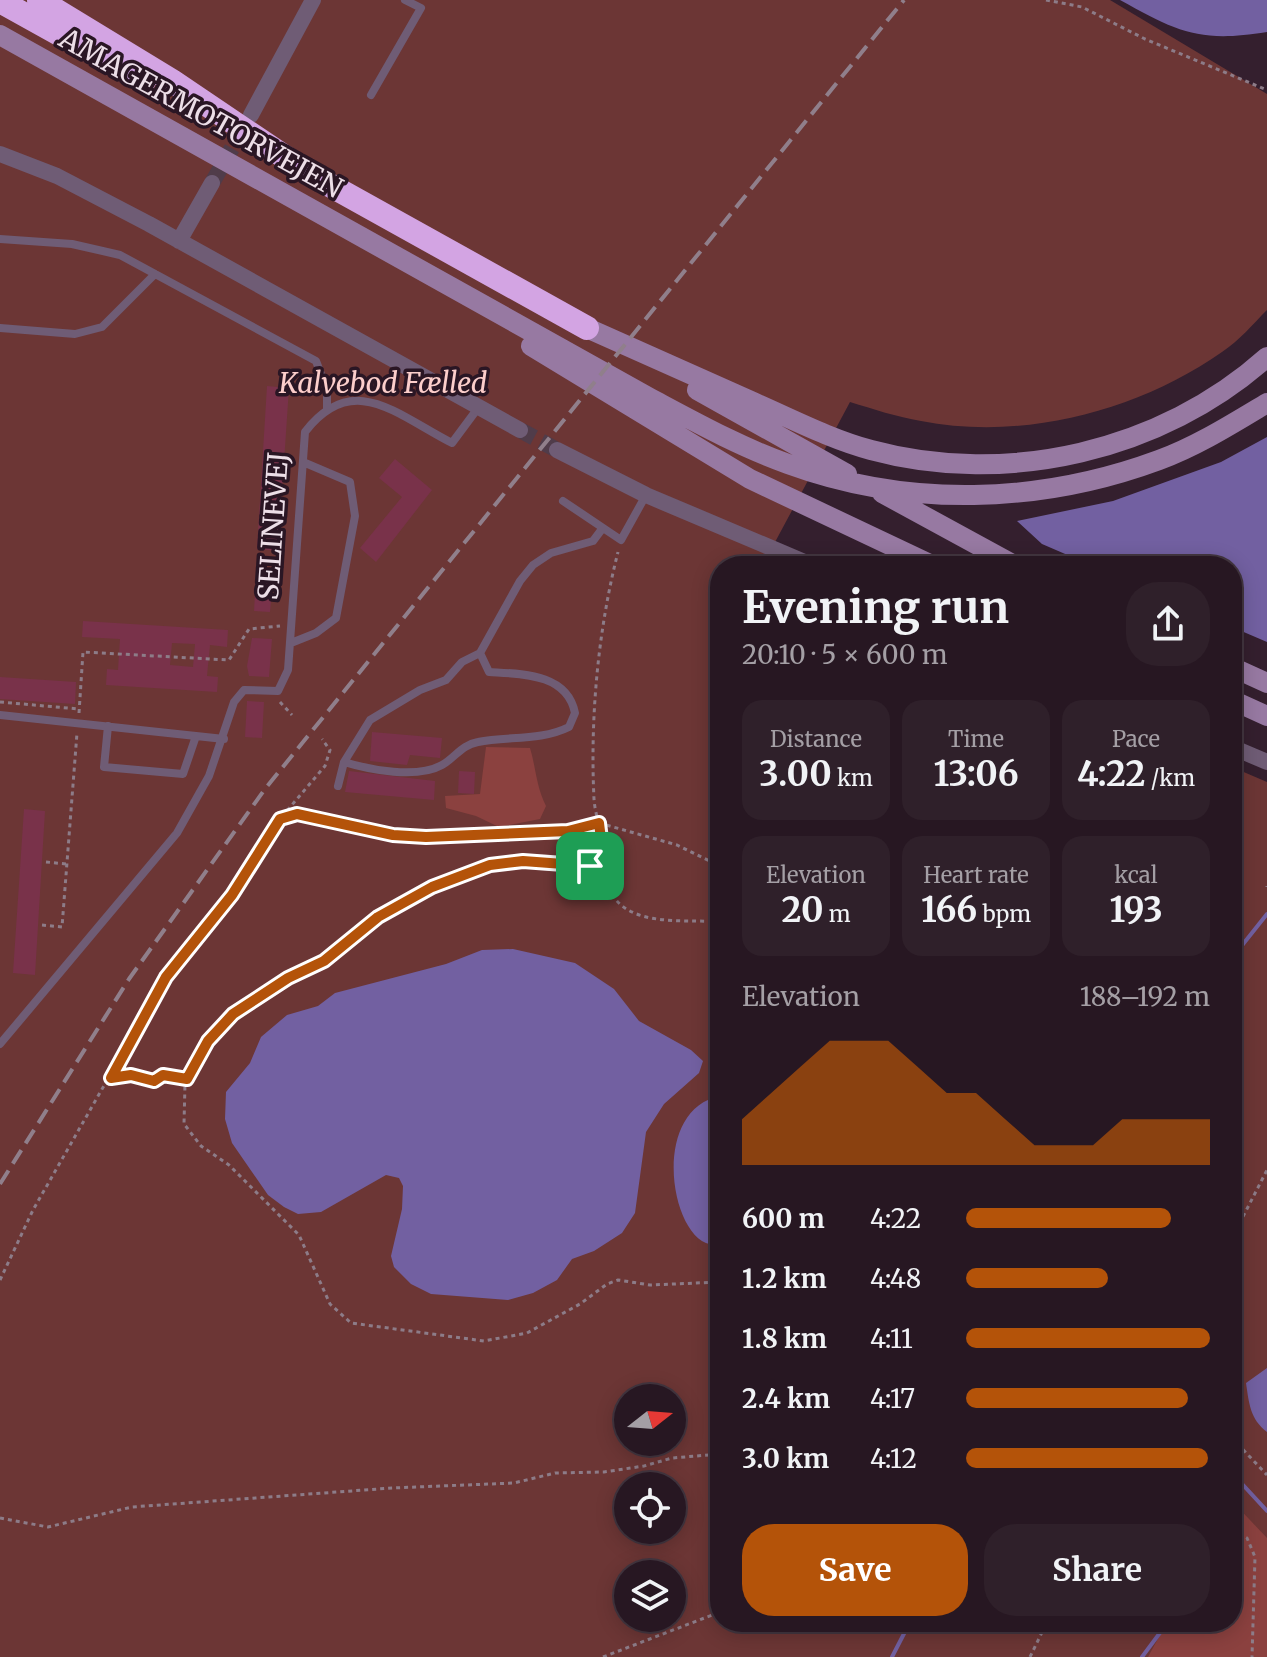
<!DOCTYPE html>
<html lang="en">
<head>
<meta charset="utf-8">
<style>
	:root { --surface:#271722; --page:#2f202a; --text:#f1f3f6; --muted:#a49fa5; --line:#433640; --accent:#b45309 }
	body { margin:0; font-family:Merriweather,serif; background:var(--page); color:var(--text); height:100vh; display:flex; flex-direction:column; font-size:30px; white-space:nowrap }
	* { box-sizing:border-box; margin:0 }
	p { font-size:26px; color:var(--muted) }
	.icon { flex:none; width:44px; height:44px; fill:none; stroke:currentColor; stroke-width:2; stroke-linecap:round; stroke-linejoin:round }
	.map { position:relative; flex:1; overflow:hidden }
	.sheet { position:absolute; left:710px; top:556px; width:532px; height:1076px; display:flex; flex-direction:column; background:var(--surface); border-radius:32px; box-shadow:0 4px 20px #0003,0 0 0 2px var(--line) }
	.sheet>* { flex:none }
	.needle { width:52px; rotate:73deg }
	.buttons { position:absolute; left:614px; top:1384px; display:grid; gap:16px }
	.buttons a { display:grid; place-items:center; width:72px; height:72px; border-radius:50%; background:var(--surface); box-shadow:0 4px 20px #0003,0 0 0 2px var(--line); font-size:40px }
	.pin { position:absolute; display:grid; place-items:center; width:68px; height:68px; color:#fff; margin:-34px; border-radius:16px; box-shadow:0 4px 12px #0006 }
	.round { display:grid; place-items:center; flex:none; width:84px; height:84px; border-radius:32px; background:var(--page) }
	.overview { display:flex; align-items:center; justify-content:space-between; height:136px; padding:0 32px }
	h1 { font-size:44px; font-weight:700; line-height:60px }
	.stats { display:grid; grid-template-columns:repeat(3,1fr); gap:12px; height:136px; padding:8px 32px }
	.stats div { display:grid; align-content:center; border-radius:20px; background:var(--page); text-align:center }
	.stats b { font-size:34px; font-weight:700 }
	.stats small { font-size:22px; font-weight:400 }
	.stats p { font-size:22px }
	.chart { height:224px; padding:16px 32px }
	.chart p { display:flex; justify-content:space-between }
	.chart svg { width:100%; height:144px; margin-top:8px; fill:var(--accent); opacity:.7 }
	.button { display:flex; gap:16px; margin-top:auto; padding:16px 32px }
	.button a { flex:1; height:92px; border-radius:32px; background:var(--accent); color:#fff; font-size:32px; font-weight:700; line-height:92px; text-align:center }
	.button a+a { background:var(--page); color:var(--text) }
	ul { padding:0 32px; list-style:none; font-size:26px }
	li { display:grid; grid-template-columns:128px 96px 1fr; align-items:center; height:60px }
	li i { height:20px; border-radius:10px; background:var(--accent) }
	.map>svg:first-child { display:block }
</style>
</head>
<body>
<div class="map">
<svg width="1267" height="1657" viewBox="0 0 1267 1657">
	<rect width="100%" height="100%" fill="#341f2e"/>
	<path fill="#6c3635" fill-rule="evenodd" d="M0,0H1110L1267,94V310C1253,324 1239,341 1222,352C1138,411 1023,441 921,421C897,417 873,409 850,402L766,559L777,566H720V1622H1232V767L1267,782V1657H0ZM628,1398H672V1442H628ZM628,1486H672V1530H628ZM628,1574H672V1618H628Z"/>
	<path fill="#8b413f" d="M486,747L530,748C536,768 536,786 546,806L540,819L499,827L476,816L446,808L445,796L480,794Z
		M1232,1501L1267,1538V1657H1148L1167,1622H1232Z"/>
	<path fill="#7260a1" d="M1120,0H1267V32C1199,43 1178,32 1120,0Z
		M1267,437V642L1232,627V566H1093L1042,544L1017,521L1113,501L1221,462Z
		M513,949L575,963L614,989L639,1021L691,1050L703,1061L699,1073L664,1104L646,1132L635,1213L622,1233L594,1251L572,1259L557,1280L533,1293L508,1300L431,1294L411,1284L394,1267L391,1256L402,1209L403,1186L399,1178L386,1175L321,1212L298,1214L284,1207L268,1195L232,1143L225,1119L226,1092L250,1063L261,1037L287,1015L318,1006L335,993L446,964L482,950Z
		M720,1096V1244C673,1256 645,1111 720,1096Z
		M1267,1368V1432C1250,1419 1249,1403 1246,1383Z"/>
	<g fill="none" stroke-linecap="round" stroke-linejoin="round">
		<path stroke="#7260a1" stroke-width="4" d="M1232,958L1267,914
			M1232,1473L1267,1511
			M892,1657L910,1622
			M1142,1657L1168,1622"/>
	</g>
	<path fill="#79324a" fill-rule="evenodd" d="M267,386L289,388L278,551L257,549Z
		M395,459L432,490L376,562L360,548L402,497L379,478Z
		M256,576L273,577L270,612L254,611Z
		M83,621L228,630L227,647L210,645L207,676L218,677L217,692L106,685L107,669L118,670L120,639L82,637ZM172,643L195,644L193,667L170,665Z
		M252,638L272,639L269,677L249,676L247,666Z
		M0,677L76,682L75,704L0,699Z
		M247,701L264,702L262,738L245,737Z
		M372,732L442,738L440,758L410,755L407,765L370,761Z
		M349,771L435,781L434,800L345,792Z
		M459,771L475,772L474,794L458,793Z
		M24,809L45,811L35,975L13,973Z"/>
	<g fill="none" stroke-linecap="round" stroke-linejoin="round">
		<path stroke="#503c4a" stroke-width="16" stroke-dasharray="16 8" stroke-linecap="butt" d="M212,183L247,122
			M520,430L557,450"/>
		<path stroke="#8d7c88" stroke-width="3" stroke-dasharray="4 4" stroke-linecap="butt" d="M1046,0L1082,7L1145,39L1267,90
			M0,702L79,709
			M280,702L292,715
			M79,713L83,652L229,660L249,629L280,626
			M283,818L297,814L393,835L426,837L568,831L599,823
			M599,823L677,845L720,866
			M603,855L605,875
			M46,862L67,864
			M590,866L602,855L603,848C602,831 595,815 594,799C590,718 598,630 618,552
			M1267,886V887
			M720,922C691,919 646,926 621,905C607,893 607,876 590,866L502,862L432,887L403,901L360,931L324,961L255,997L216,1031L185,1084L184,1124L201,1146L229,1165L299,1235L330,1304L351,1323L484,1341L527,1333L580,1304L607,1284L618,1280L650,1285L720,1282
			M42,925L62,927L77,733
			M111,1078L131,1075L154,1081L163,1075L187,1079
			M1232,1238L1267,1170
			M0,1280L33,1210L166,977L232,895L280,819L325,766L330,750L322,739
			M1232,1438L1267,1475
			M0,1518L48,1527L132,1507L392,1488L514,1483L555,1473L604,1472L644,1466L672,1458L720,1454
			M1232,1530L1247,1538L1255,1557L1252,1657
			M603,1657L720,1612
			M1030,1657L1047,1622"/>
		<path stroke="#6f5c75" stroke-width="8" d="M371,95L421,8L405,0
			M0,239L72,244L120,255L316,361L327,390V408
			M0,328L75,334L102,327L155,274
			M563,501L621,540L646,495
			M291,643L316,633L336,618L355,516L350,482L303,462
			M0,715L224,739
			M108,726L104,767L183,774L196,736
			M344,762C370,770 417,779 442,765C456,757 461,745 478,742C508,736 541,741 569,727L575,713C567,673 521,674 489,672L480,653
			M338,786L344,762L370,720L420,690L446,680L462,662L480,653L520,581L533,565L551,553L593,541L602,529
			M0,1044L177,833L209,776L234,702L244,690L278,691L288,670L305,432C353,370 397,415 452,443L478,408"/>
		<path stroke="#6f5c75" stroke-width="16" d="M251,115L313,0
			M0,154L57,176L149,224L520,430
			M179,241L212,183
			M557,450L646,495L814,566
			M1232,747L1267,762"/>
		<path stroke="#9779a2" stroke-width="20" d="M0,35L650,398C695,422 740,447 788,464C908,508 1040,504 1159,460C1197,446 1232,424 1267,403
			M587,328C643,353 698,378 753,402C792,419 830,439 871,450C1007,487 1162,451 1267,357
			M531,346L750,479L934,566
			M697,390L847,474
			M882,493L1016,566
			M1232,667L1267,683
			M1232,700L1267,716"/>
		<path stroke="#d3a4e3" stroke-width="24" d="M39,0L172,81L310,174L587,328
			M0,1L144,81"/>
		<path stroke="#907f8b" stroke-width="4" stroke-dasharray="16 8" stroke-linecap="butt" d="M0,1184L129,979L265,789L904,0"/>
	</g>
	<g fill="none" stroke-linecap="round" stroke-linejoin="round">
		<g stroke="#fff" stroke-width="16">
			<path id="route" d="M297,814L393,835L426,837L568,831L599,823L606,879L590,866L523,861L490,865L432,887L378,917L324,961L288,978L233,1014L208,1041L187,1079L163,1075L154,1081L131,1075L111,1078L166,977L232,895L280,819Z"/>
		</g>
		<use href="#route" stroke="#b45309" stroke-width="10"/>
	</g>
	<g text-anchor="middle" stroke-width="7" stroke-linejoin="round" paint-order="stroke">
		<g font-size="28" fill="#ecdee7" stroke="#2a1624">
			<text transform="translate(201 113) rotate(29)" y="10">AMAGERMOTORVEJEN</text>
			<text transform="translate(273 526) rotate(-86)" y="10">SELINEVEJ</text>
		</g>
		<g font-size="28" font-style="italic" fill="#fccecb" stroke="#2a1624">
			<text x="383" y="393">Kalvebod Fælled</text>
		</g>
	</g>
</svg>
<div class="buttons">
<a><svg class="needle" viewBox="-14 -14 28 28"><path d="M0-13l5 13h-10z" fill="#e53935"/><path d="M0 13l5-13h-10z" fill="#a49fa5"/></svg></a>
<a><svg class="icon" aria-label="locate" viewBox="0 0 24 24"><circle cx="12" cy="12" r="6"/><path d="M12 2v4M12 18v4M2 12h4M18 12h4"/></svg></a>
<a><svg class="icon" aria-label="layers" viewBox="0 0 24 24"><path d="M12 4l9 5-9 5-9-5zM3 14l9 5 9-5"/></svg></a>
</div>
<div class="pin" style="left:590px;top:866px;background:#1e9e55"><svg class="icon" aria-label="arrive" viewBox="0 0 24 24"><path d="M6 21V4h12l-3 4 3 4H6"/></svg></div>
<section class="sheet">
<div class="overview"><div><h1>Evening run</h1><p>20:10 · 5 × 600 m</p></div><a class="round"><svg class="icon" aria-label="share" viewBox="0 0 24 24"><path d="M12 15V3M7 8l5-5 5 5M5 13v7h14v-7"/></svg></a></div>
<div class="stats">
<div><p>Distance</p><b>3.00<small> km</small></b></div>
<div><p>Time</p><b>13:06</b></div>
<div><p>Pace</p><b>4:22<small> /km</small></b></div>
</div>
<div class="stats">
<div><p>Elevation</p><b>20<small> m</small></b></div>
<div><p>Heart rate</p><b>166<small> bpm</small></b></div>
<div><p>kcal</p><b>193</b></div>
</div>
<div class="chart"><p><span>Elevation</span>188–192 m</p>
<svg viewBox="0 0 160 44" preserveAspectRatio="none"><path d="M0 44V30L10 22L20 14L30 6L40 6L50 6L60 14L70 22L80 22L90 30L100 38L110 38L120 38L130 30L140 30L150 30L160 30V44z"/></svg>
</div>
<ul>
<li><b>600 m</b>4:22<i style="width:84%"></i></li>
<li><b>1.2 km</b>4:48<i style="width:58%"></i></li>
<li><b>1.8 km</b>4:11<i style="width:100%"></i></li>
<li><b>2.4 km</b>4:17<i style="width:91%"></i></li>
<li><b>3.0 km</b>4:12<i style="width:99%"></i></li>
</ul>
<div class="button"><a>Save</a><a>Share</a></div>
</section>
</div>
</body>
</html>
